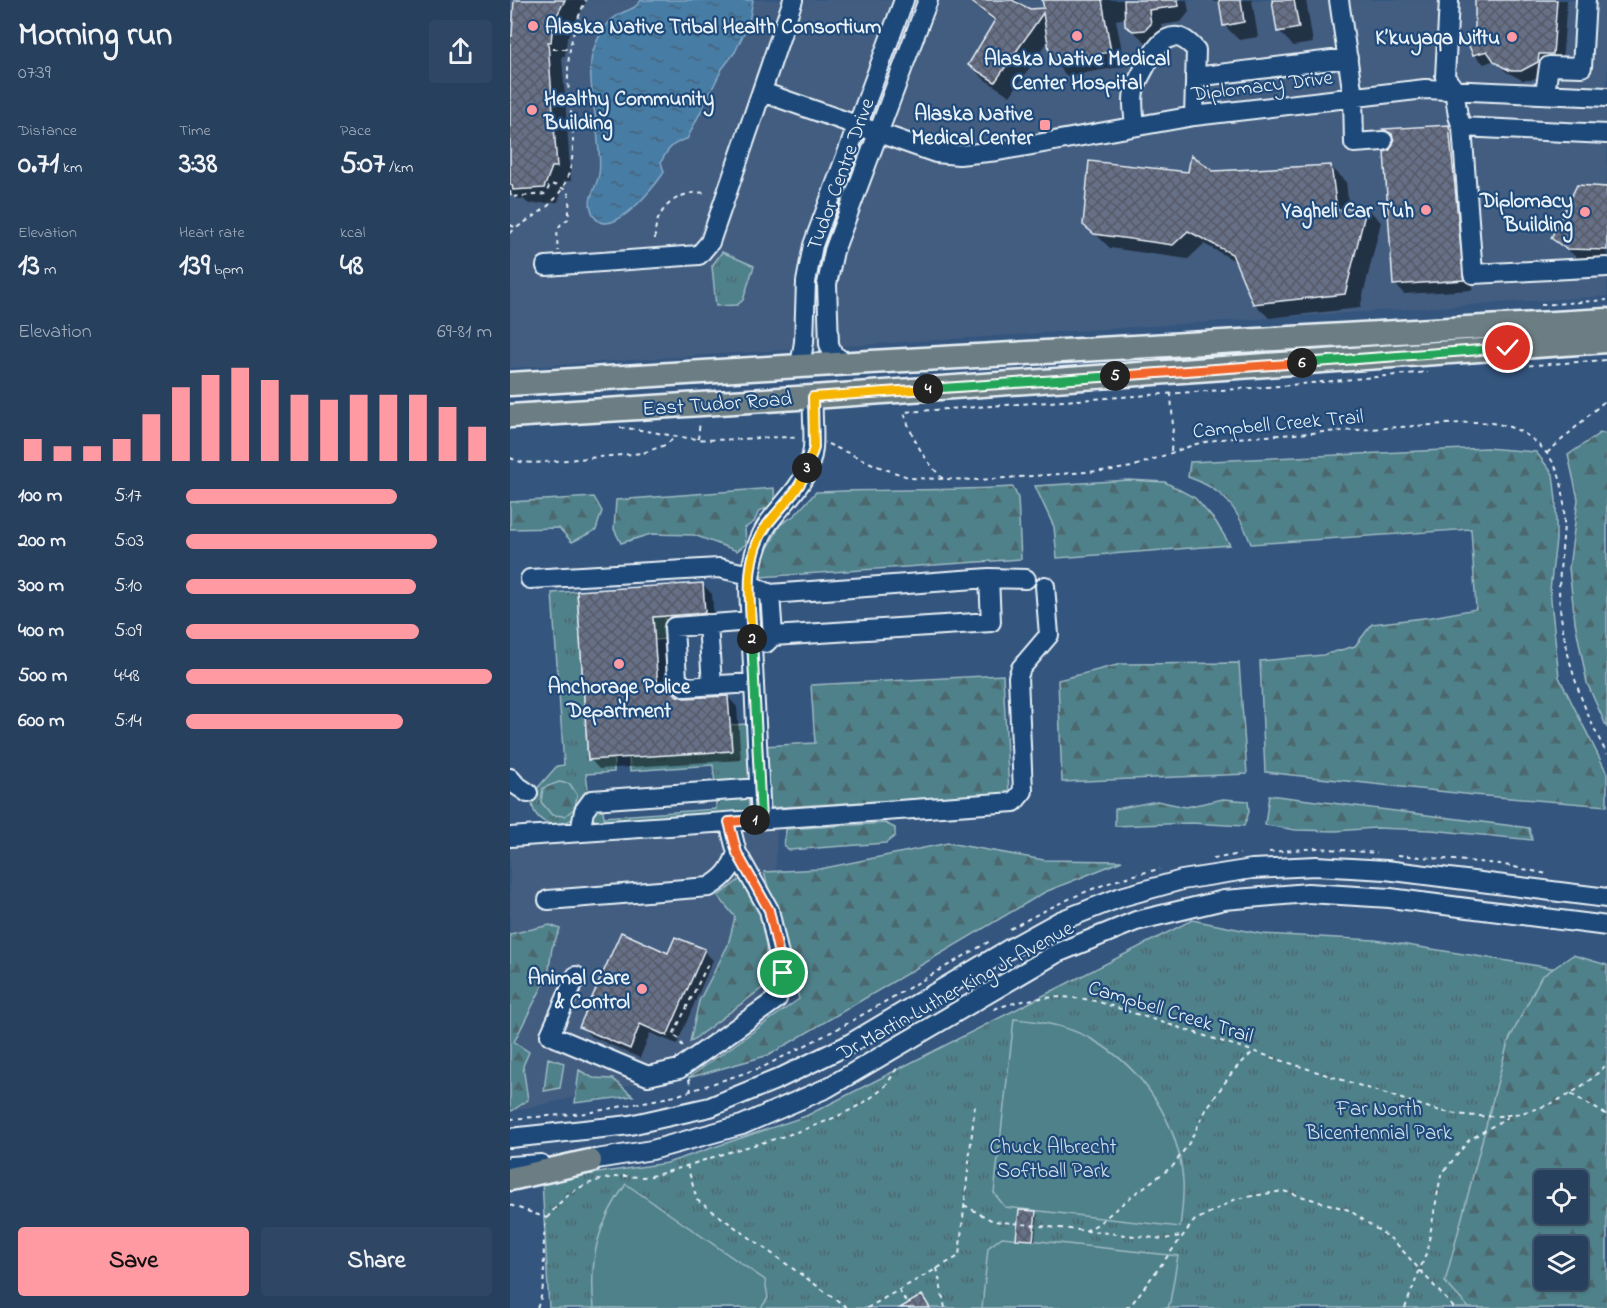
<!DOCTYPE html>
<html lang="en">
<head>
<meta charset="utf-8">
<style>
	:root { --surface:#27405e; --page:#2f4764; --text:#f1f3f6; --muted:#a4afbc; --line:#435973; --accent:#ff9aa2 }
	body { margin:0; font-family:"Indie Flower",sans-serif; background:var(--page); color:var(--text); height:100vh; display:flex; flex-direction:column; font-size:22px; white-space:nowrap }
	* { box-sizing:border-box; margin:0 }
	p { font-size:20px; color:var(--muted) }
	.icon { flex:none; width:33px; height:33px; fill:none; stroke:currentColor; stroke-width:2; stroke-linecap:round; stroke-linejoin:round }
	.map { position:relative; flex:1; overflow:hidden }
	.side { display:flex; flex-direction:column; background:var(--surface); width:510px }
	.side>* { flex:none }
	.buttons { position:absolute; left:1024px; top:1170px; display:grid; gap:12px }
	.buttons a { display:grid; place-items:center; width:54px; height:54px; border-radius:6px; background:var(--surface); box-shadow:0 2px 4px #0004,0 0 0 2px var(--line); font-size:30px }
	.pin { position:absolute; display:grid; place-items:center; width:51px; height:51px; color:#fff; margin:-26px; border:3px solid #fff; border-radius:50%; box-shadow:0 2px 6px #0007 }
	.km { position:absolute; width:30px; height:30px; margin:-15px; border-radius:50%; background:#222; color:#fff; font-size:16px; line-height:30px; text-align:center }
	.round { display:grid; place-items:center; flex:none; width:63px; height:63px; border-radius:6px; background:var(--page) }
	.headline { display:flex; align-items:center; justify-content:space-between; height:102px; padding:0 18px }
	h1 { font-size:33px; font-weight:700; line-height:45px }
	.stats { display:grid; grid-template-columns:repeat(3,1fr); gap:9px; height:102px; padding:6px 18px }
	.stats div { display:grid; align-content:center }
	.stats b { font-size:30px; font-weight:700 }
	.stats small { font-size:16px; font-weight:400 }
	.stats p { font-size:16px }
	.chart { height:168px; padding:12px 18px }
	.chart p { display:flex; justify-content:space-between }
	.chart svg { width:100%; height:108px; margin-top:6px; stroke:var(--accent); stroke-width:6 }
	.button { display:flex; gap:12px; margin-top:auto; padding:12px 18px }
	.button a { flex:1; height:69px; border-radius:6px; background:var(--accent); color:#111; font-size:24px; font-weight:700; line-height:69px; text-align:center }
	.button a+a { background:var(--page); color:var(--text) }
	ul { padding:0 18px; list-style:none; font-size:20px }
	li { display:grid; grid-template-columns:96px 72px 1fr; align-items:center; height:45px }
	li i { height:15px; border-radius:8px; background:var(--accent) }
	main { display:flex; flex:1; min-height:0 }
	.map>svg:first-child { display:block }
</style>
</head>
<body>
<main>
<section class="side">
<div class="headline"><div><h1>Morning run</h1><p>07:39</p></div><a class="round"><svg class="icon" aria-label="share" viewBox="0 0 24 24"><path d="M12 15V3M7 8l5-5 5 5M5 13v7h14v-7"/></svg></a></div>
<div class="stats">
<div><p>Distance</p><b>0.71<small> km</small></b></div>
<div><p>Time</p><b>3:38</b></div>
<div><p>Pace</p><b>5:07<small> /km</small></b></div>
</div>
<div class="stats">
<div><p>Elevation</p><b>13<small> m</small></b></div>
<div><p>Heart rate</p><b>139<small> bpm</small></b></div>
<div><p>kcal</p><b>48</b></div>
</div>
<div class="chart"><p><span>Elevation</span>69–81 m</p>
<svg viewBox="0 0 160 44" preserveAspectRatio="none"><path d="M5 44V35M15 44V38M25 44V38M35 44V35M45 44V25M55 44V14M65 44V9M75 44V6M85 44V11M95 44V17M105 44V19M115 44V17M125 44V17M135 44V17M145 44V22M155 44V30"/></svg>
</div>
<ul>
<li><b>100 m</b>5:17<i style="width:69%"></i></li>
<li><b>200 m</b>5:03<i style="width:82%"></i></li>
<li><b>300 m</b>5:10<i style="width:75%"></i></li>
<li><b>400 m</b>5:09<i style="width:76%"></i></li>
<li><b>500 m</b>4:48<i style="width:100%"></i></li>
<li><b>600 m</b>5:14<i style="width:71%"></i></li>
</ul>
<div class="button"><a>Save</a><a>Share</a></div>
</section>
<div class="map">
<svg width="1097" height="1308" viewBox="0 0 1097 1308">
	<defs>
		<pattern id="grass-tufts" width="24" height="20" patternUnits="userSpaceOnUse" patternTransform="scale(1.5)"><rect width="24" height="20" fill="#50818b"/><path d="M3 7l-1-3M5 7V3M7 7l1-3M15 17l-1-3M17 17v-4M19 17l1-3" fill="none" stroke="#4c676e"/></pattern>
		<pattern id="forest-firs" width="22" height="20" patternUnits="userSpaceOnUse" patternTransform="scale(1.5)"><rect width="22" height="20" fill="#50818b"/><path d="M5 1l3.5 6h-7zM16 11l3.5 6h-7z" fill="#4c676e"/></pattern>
		<pattern id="water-ripples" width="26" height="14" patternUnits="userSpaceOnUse" patternTransform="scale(1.5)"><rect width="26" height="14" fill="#467ba4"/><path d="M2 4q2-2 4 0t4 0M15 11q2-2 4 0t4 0" fill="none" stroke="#46647c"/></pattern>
		<pattern id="building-cross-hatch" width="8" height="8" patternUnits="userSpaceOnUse" patternTransform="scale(1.5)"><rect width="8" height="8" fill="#666f86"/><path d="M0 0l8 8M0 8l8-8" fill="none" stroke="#545a65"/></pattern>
	</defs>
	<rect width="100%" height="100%" fill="#34557e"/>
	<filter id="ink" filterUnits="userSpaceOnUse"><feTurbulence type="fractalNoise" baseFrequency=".0167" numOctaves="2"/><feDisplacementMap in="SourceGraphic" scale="12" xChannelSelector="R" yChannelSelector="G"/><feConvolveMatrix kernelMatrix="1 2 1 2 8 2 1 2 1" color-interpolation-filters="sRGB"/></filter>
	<g filter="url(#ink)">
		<path fill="#435d80" d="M0,0H1097V296L0,368Z
			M267,827L259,1055L2,1111L0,1092V846Z"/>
		<path fill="url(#grass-tufts)" stroke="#9cb9c2" stroke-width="1.5" fill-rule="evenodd" d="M212,252L244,266L233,300L227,305L206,306L202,266Z
			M67,591L78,760L104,759V772L76,774C77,780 78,787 78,793C77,797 74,801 72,805C68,812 64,820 56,822C36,831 17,813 23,793L47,766L54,765L42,593Z
			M143,617H155L157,639L145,640Z
			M237,724L241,776L235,783L205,785L203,765L120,771L119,757L222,751L221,725Z
			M233,796L238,800L239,807L236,811L88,822L83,819L82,811L92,805L94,817L206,809V798Z
			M682,920L752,934L865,940L1073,973L1097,1308H39L32,1181L157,1163L296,1116ZM1035,1180H1068V1214H1035ZM1035,1246H1068V1280H1035Z"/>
		<path fill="url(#forest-firs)" stroke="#9cb9c2" stroke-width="1.5" fill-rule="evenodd" d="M1090,433L1097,434V728L1077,683L1065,622L1059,568L1068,499L1058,455Z
			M976,448L1026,452L1043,474L1046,500V540L1040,590L1049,677L1097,773V806L964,795L755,772L750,661L813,655L845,646L862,624L922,617L966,609L961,529L741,544C728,509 714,489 678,477L680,462Z
			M619,480L655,482L685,498L706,522L720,545L547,558L544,527L525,486Z
			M503,487L508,498L511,559L250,577L251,559L261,543L270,525L285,515L306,492C372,489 437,491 503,487Z
			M264,488L265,505L249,511L244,522L235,528L236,544L227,551L184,535L141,534L111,543L104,529L106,500Z
			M84,497L92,511L86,530L62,542L49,528L0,529V502Z
			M729,663L737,774L552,782L548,680L611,664Z
			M493,675L499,793L257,808L253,746L305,743L301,685Z
			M49,782L60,784L67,795L65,808L55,816L42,815L31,802L33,788Z
			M759,795L1019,828L1022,840L921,830L865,828L826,831L786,830L755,825Z
			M713,799L738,801L739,812L734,826L681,823L605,826V809L647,801L676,807Z
			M375,823L385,828V836L376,843L279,850L274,845L276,829Z
			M438,843L534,860L612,861L535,892L259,1055L178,1078L289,999L254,872L310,869Z
			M233,877L257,921L255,986L180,1042L189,1001L218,945L225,917L208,896Z
			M40,925L50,929L42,948L38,975L4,1042L19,1052L13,1066L18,1100L2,1111L0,1110V934Z
			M1063,955L1097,965V1308H959L935,1282L998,1042L1031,977ZM1035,1180H1068V1214H1035ZM1035,1246H1068V1280H1035Z
			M38,1058L54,1063L50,1088L34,1091Z
			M69,1070L83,1078L103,1079L123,1096L65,1103Z"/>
		<path fill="#50818b" stroke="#9cb9c2" stroke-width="1.5" d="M504,1019C531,1021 559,1026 583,1040C633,1068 669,1123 673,1181C674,1196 672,1211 670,1227L495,1207L484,1193Z
			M116,1184L255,1280L258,1298L251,1308H84C79,1260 87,1224 116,1184Z
			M492,1237L668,1256L660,1302L658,1308H472L478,1248Z"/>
		<path fill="url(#water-ripples)" stroke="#87aac6" stroke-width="1.5" d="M131,0H243L239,22L225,52L212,69L177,139C163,142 157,150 151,162L154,172C145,187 93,251 81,209C77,197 87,187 89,174C91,164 89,152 88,142C87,118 77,78 82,55C85,42 94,25 105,17C114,10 126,10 131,0Z"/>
		<path fill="#0007" d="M6,0H77L57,38L55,56H52L61,181H56L48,202L19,204L13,199H7L0,193V37L3,38Z
			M457,0H507L517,10L536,9L534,0H677L679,12L671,22L652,25L655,39L639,45L616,25V18L606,20L615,66L557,76L543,61L539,40L500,96L474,79L459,65L485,22Z
			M702,0H742L748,37L729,40L714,25L710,1L704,2Z
			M764,0H796L803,43L783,46L769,31Z
			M966,0H1057L1052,63L1021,80H1012L995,71L985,60L974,64L964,54Z
			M939,126L948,136L963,290L894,294L885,284L881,151L886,140L876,131Z
			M821,167L836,181L839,210L857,208L871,222L850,308L759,318L744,303L727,262L694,244L678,259L600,248L575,224L679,174Z
			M1097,189V259L1067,258L1043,237Z
			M192,584L202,594L204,623L152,627L157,691L168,698L175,700L218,697L227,707L231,760L89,769L80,759L68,592Z
			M194,951L203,960L167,1044L140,1033L130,1058L81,1036L71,1027L159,955Z
			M526,1213L528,1215L525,1241L509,1240L508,1238Z"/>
		<path fill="url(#building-cross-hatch)" stroke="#e8f1f8" stroke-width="1.5" d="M4,0H55L43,23L41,42H38L47,167H42L34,188L3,190L2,185H0V36H2Z
			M459,0H502L520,9L534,8L532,0H592L601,52L541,62L533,13L485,82L458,65L485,20Z
			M614,0H668L669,6L639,10L641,24L635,30L623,31L615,26Z
			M709,0H731L734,22L713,26Z
			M762,0H784L789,28L767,32Z
			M965,0H1047L1043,54H1029L1028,62L1011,71H1001L993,67L984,61L977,51L963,55L956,39L965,35Z
			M939,125L954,280L883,285L874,152L880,150L884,141L882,134L873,129Z
			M681,155L703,171L821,165L827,210L857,206L835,294L743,304L722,254L678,231L663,245L584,234L573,225L579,161L678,172Z
			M1067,185L1097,187V250L1056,249L1041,238Z
			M193,583L195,613L143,617L148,690L161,689L167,696L175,698L218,696L222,751L78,760L67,591Z
			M111,932L158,953L165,937L195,949L157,1036L130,1024L120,1049L69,1027Z
			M509,1210L526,1211L523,1240L506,1239Z
			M412,1295L420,1308H390Z"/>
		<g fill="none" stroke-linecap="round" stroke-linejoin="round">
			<g stroke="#e8f1f8" stroke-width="22">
				<path id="minor" d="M829,0L843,96L844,143L873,141
					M939,0L935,77L944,89L948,116L952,127L963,274L1097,267
					M685,77L838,58
					M252,92L426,153L449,155L488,151L684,116L915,89L1097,97
					M1035,94L1039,66L1072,67L1076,0
					M625,126C624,114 621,99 625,88C627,81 632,73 635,67C648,42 663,23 686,50L684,116
					M952,127L1097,134
					M36,266L189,255L200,242L283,0
					M335,363L323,354L319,344L317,284L324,251L418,0
					M290,366L294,342L296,282L303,245L394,0
					M20,579L209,568L240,575
					M239,584L260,594L479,578L516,579
					M241,621L164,627L167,679L175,687L244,683
					M198,624L202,685
					M263,636L481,622L479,578
					M256,643L263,636L260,594
					M0,778L6,785L18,793
					M251,819L239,589C241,567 244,547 256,527C267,509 285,495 295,475C309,448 301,426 303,397
					M70,832L74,811L82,800L250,788
					M0,837L504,802L513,791L508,677L511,668L539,635L535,586
					M38,900L199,887C214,878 221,870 227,853
					M66,976L40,1035L138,1076L169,1069L267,999L273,973L259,910L227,853L219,822
					M0,1138L120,1125L200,1107L268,1079L336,1046L499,949L550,921L611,897L672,880L742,869L806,866L876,870L1097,898
					M68,1162L142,1150L232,1125L317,1088L547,953L626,921L714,900L798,893L880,898L1097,926
					M0,1166L31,1164"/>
			</g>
			<g stroke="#e8f1f8" stroke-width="27">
				<path id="major" d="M0,384L290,366L1097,320
					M0,416L303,397L1097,341
					M0,1179L80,1161"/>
			</g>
			<path stroke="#e8f1f8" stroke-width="2" stroke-dasharray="4.5 4.5" stroke-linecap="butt" d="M43,49H60
				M0,191L1,197L36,194L40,184C66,190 58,198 59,219C44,224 47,238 48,251
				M0,225L7,228
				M0,233C13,222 29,215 41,203C75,168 60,123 58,80C57,52 64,24 76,0
				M145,239C143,210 168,189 196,193
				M1031,305L1097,300
				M1010,366L1097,360
				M110,428C136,429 161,437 188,439C221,442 255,435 289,438
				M188,439L190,421
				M318,444L372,468L401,478L469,480L603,470L622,467L686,444L710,439L966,422C992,423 1011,427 1031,447C1073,488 1044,555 1050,608C1056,661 1072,708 1097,754
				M661,451L663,427L661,394
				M1037,453L1097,399
				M0,458L11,462L24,463L133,453L155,445L166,437
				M433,479C414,459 402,439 394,412L770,386L918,372
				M759,852L807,848L867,853
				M888,855L990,864L1037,874
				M703,859L730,854
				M500,929C549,902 595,880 650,869
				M484,1009C519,997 550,994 586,1001L923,1109C988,1126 1049,1114 1097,1064
				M173,1047L168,1038L163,1035L198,964
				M179,1079L181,1091
				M1061,1094L1097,1115
				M0,1119L77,1113L165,1096L253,1067L333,1026L482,940
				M177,1165L187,1200L338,1308
				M0,1205L37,1218C29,1248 40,1280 27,1308
				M454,1205L483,1221L654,1239L671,1236
				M37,1218C59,1189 77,1180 114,1176C122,1176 132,1178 141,1176C167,1170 193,1160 219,1152C265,1139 344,1119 377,1084C381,1078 385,1071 389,1065
				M575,1231L588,1224L623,1195L663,1166L679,1143L697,1108L723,1071L743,1052
				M427,1268L435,1308
				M389,1290L397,1304
				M357,1308L449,1256L465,1104
				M616,1308L621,1305L684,1221L726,1199L773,1191L839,1210L884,1241L944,1308
				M895,1308L917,1251L931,1175L959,1140L998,1117"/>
			<use href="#minor" stroke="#1f4a7a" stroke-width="18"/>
			<use href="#major" stroke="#6c7e84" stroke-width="22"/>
		</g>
	</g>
	<g fill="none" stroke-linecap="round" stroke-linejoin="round" filter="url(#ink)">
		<g stroke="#fff" stroke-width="12">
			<path id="split-1" d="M245,820L219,822L227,853L259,910L273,973"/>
		</g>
		<g stroke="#fff" stroke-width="12">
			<path id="split-2" d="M242,639L251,819L245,820"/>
		</g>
		<g stroke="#fff" stroke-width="12">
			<path id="split-3" d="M242,639C240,601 233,558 257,525C271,506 290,491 297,468"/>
		</g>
		<g stroke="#fff" stroke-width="12">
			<path id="split-4" d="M297,468L304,448L303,397L418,389"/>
		</g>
		<g stroke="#fff" stroke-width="12">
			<path id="split-5" d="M418,389L605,376"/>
		</g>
		<g stroke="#fff" stroke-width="12">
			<path id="split-6" d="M605,376L792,363"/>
		</g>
		<g stroke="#fff" stroke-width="12">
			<path id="split-7" d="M792,363L998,348"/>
		</g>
		<use href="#split-1" stroke="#f0652b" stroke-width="8"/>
		<use href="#split-2" stroke="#22a559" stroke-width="8"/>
		<use href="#split-3" stroke="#f5b400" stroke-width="8"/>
		<use href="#split-4" stroke="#f5b400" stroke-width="8"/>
		<use href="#split-5" stroke="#22a559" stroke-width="8"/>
		<use href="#split-6" stroke="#f0652b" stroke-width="8"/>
		<use href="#split-7" stroke="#22a559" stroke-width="8"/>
	</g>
	<g fill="#ff9aa2" stroke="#1f4a7a" stroke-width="2">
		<circle cx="23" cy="26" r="6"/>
		<circle cx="567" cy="36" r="6"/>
		<circle cx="1002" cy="37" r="6"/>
		<circle cx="22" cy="110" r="6"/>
		<rect x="529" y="119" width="12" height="12" rx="3"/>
		<circle cx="916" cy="210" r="6"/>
		<circle cx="1075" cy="212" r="6"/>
		<circle cx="109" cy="664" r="6"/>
		<circle cx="132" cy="989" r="6"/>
	</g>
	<g text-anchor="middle" stroke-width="4.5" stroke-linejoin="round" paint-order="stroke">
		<g font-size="21" font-weight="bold" fill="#e8f1f8" stroke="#1f4a7a" text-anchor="end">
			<text x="35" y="33" text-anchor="start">Alaska Native Tribal Health Consortium</text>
			<text x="990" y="44">K’kuyaqa Niłtu</text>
			<text x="567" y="65" text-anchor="middle">Alaska Native Medical<tspan x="567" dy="24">Center Hospital</tspan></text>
			<text x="34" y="105" text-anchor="start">Healthy Community<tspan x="34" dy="24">Building</tspan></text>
			<text x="523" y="120">Alaska Native<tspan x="523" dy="24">Medical Center</tspan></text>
			<text x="1063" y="207">Diplomacy<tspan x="1063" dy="24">Building</tspan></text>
			<text x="904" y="217">Yagheli Car T’uh</text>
			<text x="109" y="693" text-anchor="middle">Anchorage Police<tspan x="109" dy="24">Department</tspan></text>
			<text x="120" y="984">Animal Care<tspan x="120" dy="24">&amp; Control</tspan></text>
		</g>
		<g font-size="21" fill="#e8f1f8" stroke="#1f4a7a">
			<text transform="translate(752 85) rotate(-7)" y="7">Diplomacy Drive</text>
			<text transform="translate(330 174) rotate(-70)" y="7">Tudor Centre Drive</text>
			<text transform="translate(207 403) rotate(-4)" y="7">East Tudor Road</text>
			<text transform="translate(768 423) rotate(-5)" y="7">Campbell Creek Trail</text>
			<text transform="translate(445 990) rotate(-29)" y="7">Dr Martin Luther King Jr Avenue</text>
			<text transform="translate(661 1011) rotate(17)" y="7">Campbell Creek Trail</text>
		</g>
		<g font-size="21" fill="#d1e0e8" stroke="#1f4a7a">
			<text x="869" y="1115">Far North<tspan x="869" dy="24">Bicentennial Park</tspan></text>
			<text x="543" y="1153">Chuck Albrecht<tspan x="543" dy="24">Softball Park</tspan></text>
		</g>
	</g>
</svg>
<div class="buttons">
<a><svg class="icon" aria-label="locate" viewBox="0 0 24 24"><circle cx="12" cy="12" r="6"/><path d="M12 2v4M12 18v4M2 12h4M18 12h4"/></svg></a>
<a><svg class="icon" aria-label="layers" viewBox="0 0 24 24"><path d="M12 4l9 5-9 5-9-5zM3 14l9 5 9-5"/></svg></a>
</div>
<div class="pin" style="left:273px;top:973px;background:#1e9e55"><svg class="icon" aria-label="arrive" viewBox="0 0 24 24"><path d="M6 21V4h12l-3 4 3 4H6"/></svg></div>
<div class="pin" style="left:998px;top:348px;background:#d93025"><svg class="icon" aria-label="check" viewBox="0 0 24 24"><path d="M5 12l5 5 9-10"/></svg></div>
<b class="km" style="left:245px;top:820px">1</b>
<b class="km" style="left:242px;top:639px">2</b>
<b class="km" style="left:297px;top:468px">3</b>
<b class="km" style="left:418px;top:389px">4</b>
<b class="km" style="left:605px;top:376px">5</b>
<b class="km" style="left:792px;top:363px">6</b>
</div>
</main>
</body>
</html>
